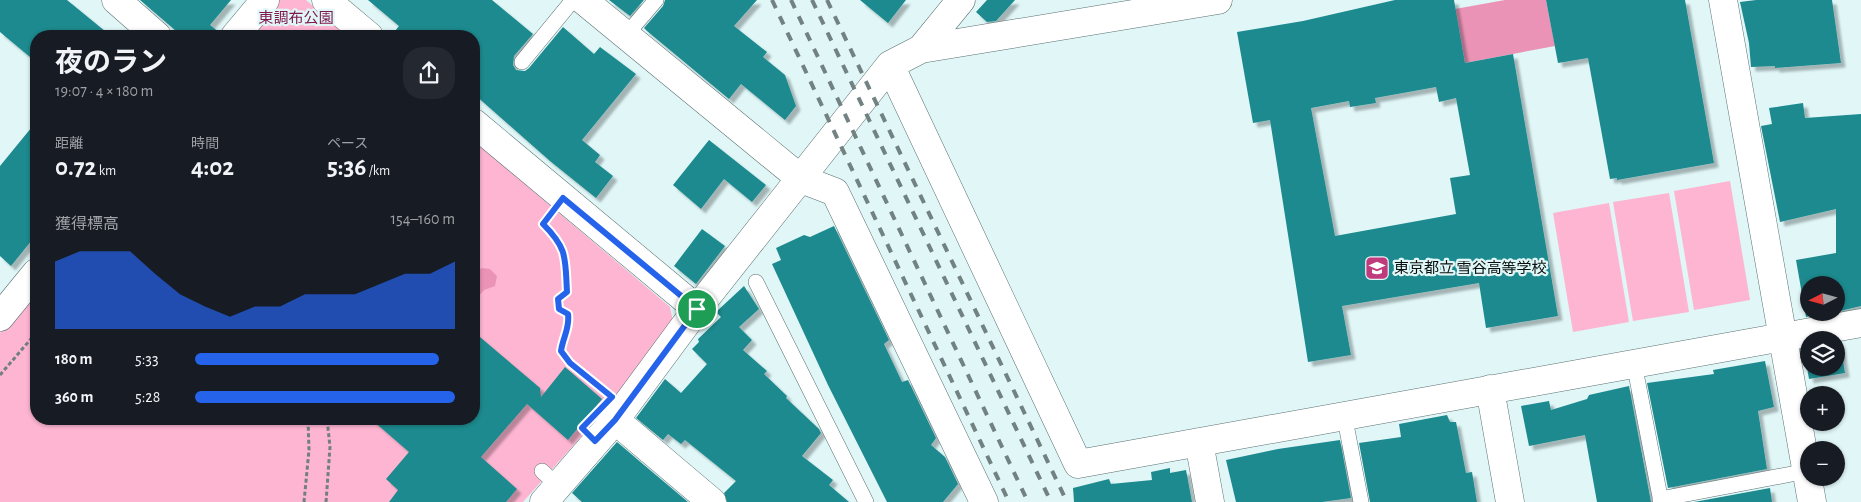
<!DOCTYPE html>
<html lang="ja">
<head>
<meta charset="utf-8">
<style>
	:root { --surface:#171b24; --page:#242831; --text:#f1f3f6; --muted:#9ea1a6; --accent:#2563eb }
	body { margin:0; font-family:"Alegreya Sans","Noto Sans JP",sans-serif; background:var(--page); color:var(--text); height:100vh; display:flex; flex-direction:column; font-size:19px; white-space:nowrap }
	* { box-sizing:border-box; margin:0 }
	p { font-size:16px; color:var(--muted) }
	.icon { flex:none; width:28px; height:28px; fill:none; stroke:currentColor; stroke-width:2; stroke-linecap:round; stroke-linejoin:round }
	.map { position:relative; flex:1; overflow:hidden }
	.drawer { position:absolute; left:30px; top:30px; width:450px; height:395px; display:flex; flex-direction:column; background:var(--surface); border-radius:20px; box-shadow:0 1px 4px #0004 }
	.drawer>* { flex:none }
	.needle { width:32px; rotate:264deg }
	.tools { position:absolute; left:1800px; top:276px; display:grid; gap:10px }
	.tools a { display:grid; place-items:center; width:45px; height:45px; border-radius:50%; background:var(--surface); box-shadow:0 1px 4px #0004; font-size:25px }
	.pin { position:absolute; display:grid; place-items:center; width:42px; height:42px; color:#fff; margin:-21px; border:2px solid #fff; border-radius:50%; box-shadow:0 1px 5px #0007 }
	.round { display:grid; place-items:center; flex:none; width:52px; height:52px; border-radius:20px; background:var(--page) }
	.head { display:flex; align-items:center; justify-content:space-between; height:85px; padding:0 25px }
	h1 { font-size:28px; font-weight:700; line-height:38px }
	.figures { display:grid; grid-template-columns:repeat(3,1fr); gap:8px; height:85px; padding:5px 25px }
	.figures div { display:grid; align-content:center }
	.figures b { font-size:25px; font-weight:700 }
	.figures small { font-size:14px; font-weight:400 }
	.figures p { font-size:14px }
	.chart { height:140px; padding:10px 25px }
	.chart p { display:flex; justify-content:space-between }
	.chart svg { width:100%; height:90px; margin-top:5px; fill:var(--accent); opacity:.7 }
	ul { padding:0 25px; list-style:none; font-size:16px }
	li { display:grid; grid-template-columns:80px 60px 1fr; align-items:center; height:38px }
	li i { height:12px; border-radius:6px; background:var(--accent) }
	.map>svg:first-child { display:block }
</style>
</head>
<body>
<div class="map">
<svg width="1861" height="502" viewBox="0 0 1861 502">
	<defs>
		<filter id="shadow"><feDropShadow dx="4.5" dy="4.5" stdDeviation="1" flood-color="#0004"/></filter>
	</defs>
	<rect width="100%" height="100%" fill="#e0f6f7"/>
	<path fill="#feb5d1" d="M279,0H306L349,36H248Z
		M474,141L670,307L675,331L523,502H0V333L36,290V419H474Z
		M1730,181L1750,300L1694,310L1674,191Z
		M1669,193L1689,312L1633,321L1613,202Z
		M1609,203L1629,322L1573,332L1553,213Z"/>
	<path fill="#eb93b6" d="M1505,0H1546L1555,46L1465,63L1455,9Z
		M482,268L490,269L497,276L495,286L484,290L474,302V273Z"/>
	<path fill="#1d8a8e" fill-rule="evenodd" filter="url(#shadow)" d="M0,0H67L111,36H36V62L0,32Z
		M140,0H231L210,25L220,33V36H182Z
		M368,0H492L533,34L514,56L513,65L516,70L525,71L529,68L563,27L594,54L600,47L636,74L582,140L600,155L595,162L613,176L596,198L550,161L474,94V36H391L399,26Z
		M609,0H644L630,16Z
		M665,0H757L734,26L767,52L763,57L785,75L796,106L785,120L741,84L729,99L647,31L644,28L663,6Z
		M860,0H906L888,23Z
		M987,0H1015L996,21L987,22L976,12Z
		M1395,0H1454L1465,63L1513,54L1558,316L1486,328L1479,283L1342,306L1351,355L1308,362L1270,120L1253,123L1237,32L1303,21ZM1436,87L1439,102L1456,98L1470,175L1450,178L1456,214L1335,236L1311,108L1349,101L1350,107L1376,103L1375,98Z
		M1546,0H1685L1714,163L1617,180V178L1610,179L1588,58L1558,63Z
		M1756,0H1832L1841,63L1775,68V66L1751,67L1749,43L1740,2Z
		M1803,103L1805,118L1861,114V306L1836,312V285H1809V312H1831L1806,317L1796,260L1836,253V209L1780,222L1761,126L1772,124L1769,108Z
		M36,122V235L11,266L0,256V166Z
		M709,140L766,185L752,202L724,179L701,209L673,185Z
		M834,226L889,340L884,344L902,382L908,380L936,438L931,445L945,457L958,484L943,502H887L828,385L772,264L781,260L776,248L804,235L810,237Z
		M702,229L725,246L696,284L674,266Z
		M744,286L759,309L739,327L752,340L743,350L767,371L764,374L787,396L786,398L819,429L821,433L802,456L833,480L829,485L849,502H727L724,493L736,481L685,440L681,444L668,434L663,440L636,418L665,379L681,393L707,364L692,349L699,342L698,339L721,317L716,312Z
		M474,332L540,388L541,397L565,367L602,399L568,440L527,404L481,457L517,489L506,502H389L398,490L386,479L409,452L371,419H474Z
		M1836,343H1840L1845,373L1809,379L1805,356H1809V368H1836Z
		M1765,361L1774,407L1758,411L1767,469L1668,488L1647,383L1714,374L1713,370Z
		M1629,386L1651,502H1597L1585,435L1529,446L1521,406L1549,401L1551,410L1587,399L1589,395Z
		M1447,415L1450,422H1456L1466,473L1472,472L1477,502H1370L1359,443L1401,437L1399,424Z
		M1340,440L1351,498L1322,502H1236L1226,460L1278,449Z
		M617,442L644,465L688,502H582L572,493Z
		M1170,468V473L1186,470L1192,502H1074L1073,488L1109,479L1111,484L1152,480L1151,472Z
		M1770,488L1772,502H1694Z"/>
	<g fill="none" stroke-linecap="round" stroke-linejoin="round">
		<g stroke="#5c7071" stroke-width="16">
			<path id="service" d="M627,34L656,0
				M522,62L573,0
				M756,282L866,502
				M1634,363L1661,502
				M1344,414L1361,502
				M542,471L558,486
				M1660,499L1807,471"/>
		</g>
		<g stroke="#5c7071" stroke-width="29">
			<path id="minor" d="M116,0L157,36
				M326,0L369,36
				M583,0L801,179L835,192L984,502
				M1723,0L1812,502
				M921,49L961,0
				M890,65L1078,464L1861,323
				M474,123L697,309
				M1490,389L1510,502
				M615,420L712,502
				M1199,442L1210,502
				M544,502L615,420L697,309L890,65L921,49L1218,0"/>
		</g>
		<g stroke="#5c7071" stroke-width="29">
			<path id="tertiary" d="M235,36L265,0
				M0,317L36,273"/>
		</g>
		<path stroke="#717f7f" stroke-width="3" stroke-dasharray="4 2.5" stroke-linecap="butt" d="M548,217L543,223C568,249 565,258 567,293L558,299L559,309L568,314C570,328 563,337 561,351L570,363L604,391
			M0,375L36,333
			M304,502L309,450L308,419
			M326,502L330,447L327,419"/>
		<use href="#service" stroke="#fff" stroke-width="15"/>
		<use href="#minor" stroke="#fff" stroke-width="28"/>
		<use href="#tertiary" stroke="#fff" stroke-width="28"/>
		<path stroke="#728181" stroke-width="4" stroke-dasharray="9 9" stroke-linecap="butt" d="M772,0L1009,502
			M791,0L1028,502
			M812,0L1051,502
			M827,0L1067,502"/>
	</g>
	<g fill="none" stroke-linecap="round" stroke-linejoin="round">
		<g stroke="#fff" stroke-width="10">
			<path id="route" d="M563,198L697,309L615,420L595,441L582,428L612,397L570,363L561,351C563,337 570,328 568,314L559,309L558,299L567,292C565,258 568,249 543,224Z"/>
		</g>
		<use href="#route" stroke="#2563eb" stroke-width="6"/>
	</g>
	<defs>
		<g id="school-square" transform="scale(1.25)"><rect x="-9" y="-9" width="18" height="18" rx="4" fill="#c03a7c" stroke="#e0f6f7"/><path d="M0-5L7-2L0 1L-7-2ZM-4 1L0 2.5L4 1V4Q0 6-4 4Z" fill="#fff"/></g>
	</defs>
	<g fill-rule="evenodd">
		<use href="#school-square" x="1377" y="268"/>
	</g>
	<g text-anchor="middle" stroke-width="4.5" stroke-linejoin="round" paint-order="stroke">
		<g font-size="15" fill="#801a4e" stroke="#e0f6f7">
			<text x="296" y="23">東調布公園</text>
		</g>
		<g font-size="15" fill="#070e0e" stroke="#e0f6f7" text-anchor="start">
			<text x="1394" y="273">東京都立 雪谷高等学校</text>
		</g>
	</g>
</svg>
<div class="tools">
<a><svg class="needle" viewBox="-14 -14 28 28"><path d="M0-13l5 13h-10z" fill="#e53935"/><path d="M0 13l5-13h-10z" fill="#9ea1a6"/></svg></a>
<a><svg class="icon" aria-label="layers" viewBox="0 0 24 24"><path d="M12 4l9 5-9 5-9-5zM3 14l9 5 9-5"/></svg></a>
<a>+</a>
<a>−</a>
</div>
<div class="pin" style="left:697px;top:309px;background:#1e9e55"><svg class="icon" aria-label="arrive" viewBox="0 0 24 24"><path d="M6 21V4h12l-3 4 3 4H6"/></svg></div>
<section class="drawer">
<div class="head"><div><h1>夜のラン</h1><p>19:07 · 4 × 180 m</p></div><a class="round"><svg class="icon" aria-label="share" viewBox="0 0 24 24"><path d="M12 15V3M7 8l5-5 5 5M5 13v7h14v-7"/></svg></a></div>
<div class="figures">
<div><p>距離</p><b>0.72<small> km</small></b></div>
<div><p>時間</p><b>4:02</b></div>
<div><p>ペース</p><b>5:36<small> /km</small></b></div>
</div>
<div class="chart"><p><span>獲得標高</span>154–160 m</p>
<svg viewBox="0 0 160 44" preserveAspectRatio="none"><path d="M0 44V11L10 6L20 6L30 6L40 17L50 27L60 33L70 38L80 33L90 33L100 27L110 27L120 27L130 22L140 17L150 17L160 11V44z"/></svg>
</div>
<ul>
<li><b>180 m</b>5:33<i style="width:94%"></i></li>
<li><b>360 m</b>5:28<i style="width:100%"></i></li>
</ul>
</section>
</div>
</body>
</html>
